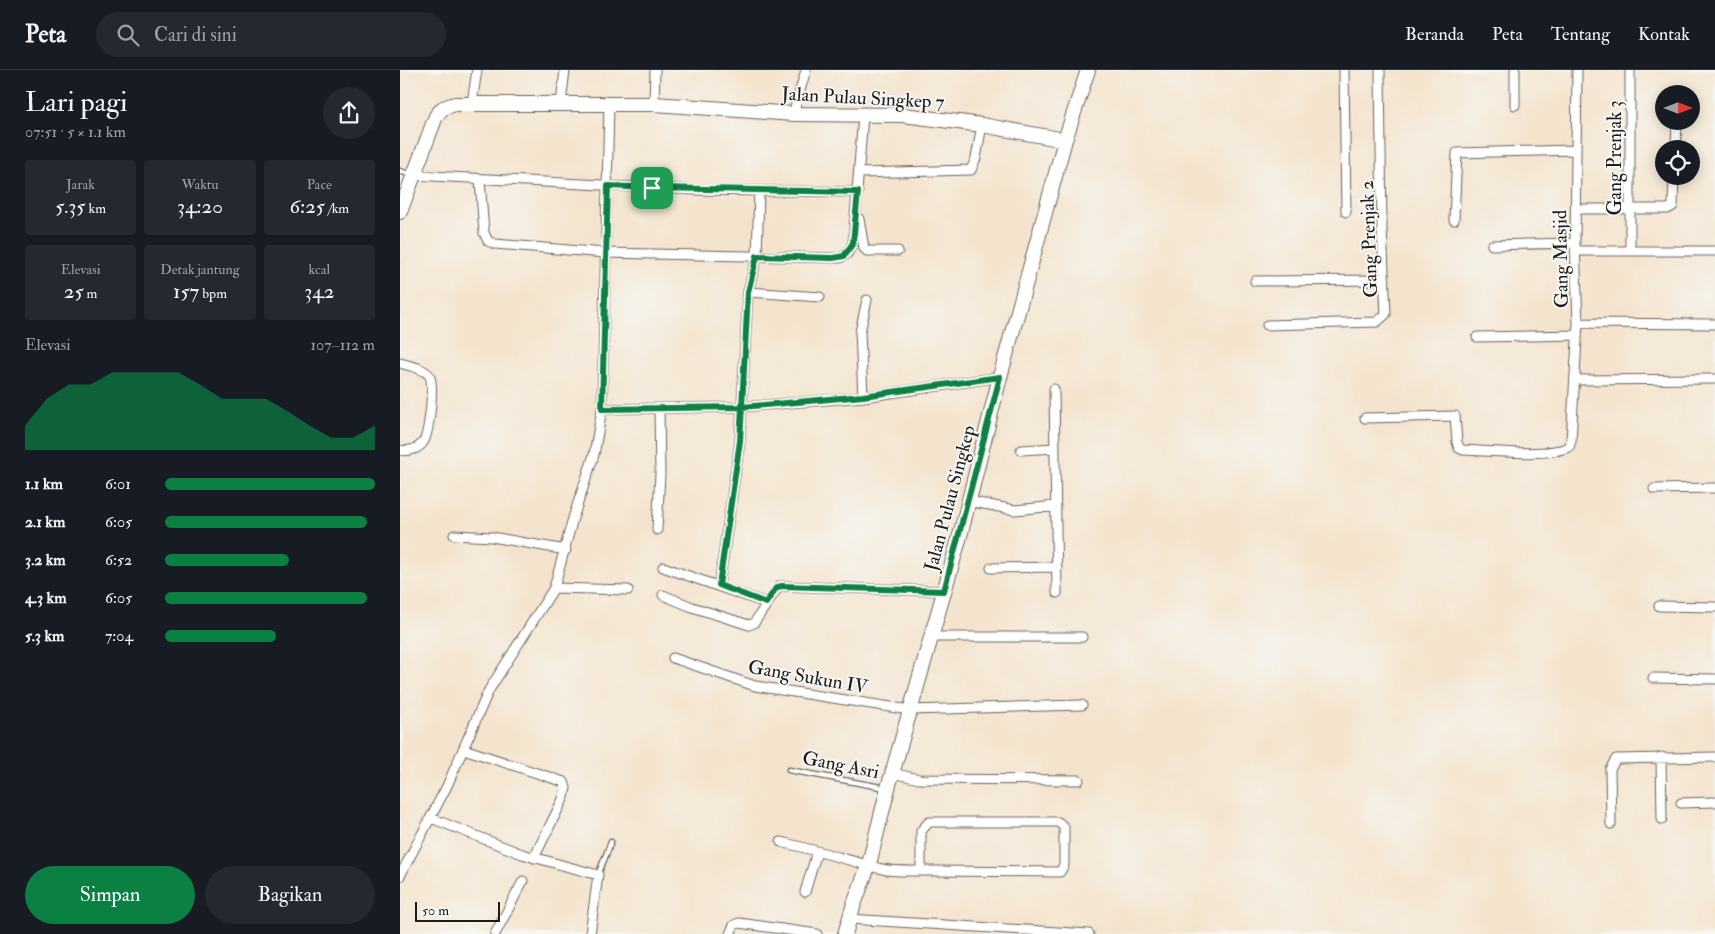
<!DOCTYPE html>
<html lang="id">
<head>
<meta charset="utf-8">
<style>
	:root { --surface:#171b24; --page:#242831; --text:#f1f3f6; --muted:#9ea1a6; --line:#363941; --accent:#0b8043 }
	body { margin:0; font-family:"IM FELL Double Pica",serif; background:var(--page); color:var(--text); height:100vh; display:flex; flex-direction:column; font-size:19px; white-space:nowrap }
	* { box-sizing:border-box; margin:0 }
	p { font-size:16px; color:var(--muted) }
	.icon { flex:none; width:28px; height:28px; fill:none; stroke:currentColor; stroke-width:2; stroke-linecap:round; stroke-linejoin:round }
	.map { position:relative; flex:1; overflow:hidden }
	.details { display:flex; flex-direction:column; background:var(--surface); width:400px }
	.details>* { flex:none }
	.needle { width:32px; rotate:90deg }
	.controls { position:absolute; left:1255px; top:15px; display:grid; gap:10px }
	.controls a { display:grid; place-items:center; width:45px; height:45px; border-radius:50%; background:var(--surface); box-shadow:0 2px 12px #0003; font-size:25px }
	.scale { position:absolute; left:15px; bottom:12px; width:85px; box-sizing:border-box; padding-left:5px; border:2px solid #1c1c1c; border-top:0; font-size:14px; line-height:18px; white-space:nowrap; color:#1c1c1c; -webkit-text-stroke:4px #f6f6f2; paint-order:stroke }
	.pin { position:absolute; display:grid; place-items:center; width:42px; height:42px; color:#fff; margin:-21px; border-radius:10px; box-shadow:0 2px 8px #0006 }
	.round { display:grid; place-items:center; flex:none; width:52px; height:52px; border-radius:26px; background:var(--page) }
	.overview { display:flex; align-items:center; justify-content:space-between; height:85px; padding:0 25px }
	h1 { font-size:28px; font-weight:600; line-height:38px }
	.figures { display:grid; grid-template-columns:repeat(3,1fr); gap:8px; height:85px; padding:5px 25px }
	.figures div { display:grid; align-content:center; border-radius:5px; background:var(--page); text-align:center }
	.figures b { font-size:21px; font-weight:600 }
	.figures small { font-size:14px; font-weight:400 }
	.figures p { font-size:14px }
	.chart { height:140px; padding:10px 25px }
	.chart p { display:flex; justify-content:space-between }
	.chart svg { width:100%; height:90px; margin-top:5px; fill:var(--accent); opacity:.7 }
	.cta { display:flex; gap:10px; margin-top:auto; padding:10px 25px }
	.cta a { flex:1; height:58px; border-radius:30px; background:var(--accent); color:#fff; font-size:20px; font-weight:600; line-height:58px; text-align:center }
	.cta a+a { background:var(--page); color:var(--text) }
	ul { padding:0 25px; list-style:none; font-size:16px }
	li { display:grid; grid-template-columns:80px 60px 1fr; align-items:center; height:38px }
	li i { height:12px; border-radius:6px; background:var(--accent) }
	header { display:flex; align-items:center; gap:30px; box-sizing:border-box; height:70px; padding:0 25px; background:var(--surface); border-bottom:1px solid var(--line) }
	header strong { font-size:24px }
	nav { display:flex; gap:28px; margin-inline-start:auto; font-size:18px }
	.search { width:350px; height:45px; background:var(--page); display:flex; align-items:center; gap:12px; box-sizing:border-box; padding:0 18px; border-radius:28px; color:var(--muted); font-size:19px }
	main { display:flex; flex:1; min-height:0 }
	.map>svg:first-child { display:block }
</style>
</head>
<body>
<header>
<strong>Peta</strong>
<div class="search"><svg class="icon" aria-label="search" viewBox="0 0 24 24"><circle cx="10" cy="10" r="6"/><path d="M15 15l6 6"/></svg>Cari di sini</div>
<nav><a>Beranda</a><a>Peta</a><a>Tentang</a><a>Kontak</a></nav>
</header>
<main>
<section class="details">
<div class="overview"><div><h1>Lari pagi</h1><p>07:51 · 5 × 1.1 km</p></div><a class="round"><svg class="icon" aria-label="share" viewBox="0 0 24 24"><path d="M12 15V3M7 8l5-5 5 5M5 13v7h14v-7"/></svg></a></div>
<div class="figures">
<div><p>Jarak</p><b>5.35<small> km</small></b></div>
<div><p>Waktu</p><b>34:20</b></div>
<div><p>Pace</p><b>6:25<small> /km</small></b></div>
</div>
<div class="figures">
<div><p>Elevasi</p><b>25<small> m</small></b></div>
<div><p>Detak jantung</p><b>157<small> bpm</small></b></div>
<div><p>kcal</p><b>342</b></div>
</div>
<div class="chart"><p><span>Elevasi</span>107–112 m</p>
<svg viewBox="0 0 160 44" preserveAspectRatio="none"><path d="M0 44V32L10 19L20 12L30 12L40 6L50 6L60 6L70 6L80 12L90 19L100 19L110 19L120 25L130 32L140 38L150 38L160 32V44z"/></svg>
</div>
<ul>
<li><b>1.1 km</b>6:01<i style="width:100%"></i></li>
<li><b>2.1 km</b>6:05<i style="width:96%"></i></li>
<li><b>3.2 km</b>6:52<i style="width:59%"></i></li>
<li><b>4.3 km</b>6:05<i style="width:96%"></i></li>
<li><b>5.3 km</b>7:04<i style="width:53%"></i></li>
</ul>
<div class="cta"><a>Simpan</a><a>Bagikan</a></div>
</section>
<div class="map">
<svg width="1315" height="864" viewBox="0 0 1315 864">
	<rect width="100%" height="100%" fill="#f6f6f2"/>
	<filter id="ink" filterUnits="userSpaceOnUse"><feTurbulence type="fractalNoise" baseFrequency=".02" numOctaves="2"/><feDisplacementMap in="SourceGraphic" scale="10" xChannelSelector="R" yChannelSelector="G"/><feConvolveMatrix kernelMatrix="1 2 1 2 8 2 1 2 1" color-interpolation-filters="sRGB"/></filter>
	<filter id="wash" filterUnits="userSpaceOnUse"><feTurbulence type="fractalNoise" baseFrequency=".0096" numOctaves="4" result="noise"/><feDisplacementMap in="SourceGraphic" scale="20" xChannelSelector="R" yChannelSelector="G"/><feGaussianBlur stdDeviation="1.12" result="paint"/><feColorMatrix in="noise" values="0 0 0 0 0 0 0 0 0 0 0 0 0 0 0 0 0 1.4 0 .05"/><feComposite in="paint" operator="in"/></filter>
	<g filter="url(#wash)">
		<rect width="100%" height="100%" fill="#f4e4ce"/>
	</g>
	<g filter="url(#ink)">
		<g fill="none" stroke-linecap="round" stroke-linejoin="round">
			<g stroke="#68625a" stroke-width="7">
				<path id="lane" d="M0,101L11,105
					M389,700L486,718
					M198,805L211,772"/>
			</g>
			<g stroke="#68625a" stroke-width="11">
				<path id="street" d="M944,0L946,142
					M1115,0V35
					M1230,0V175
					M72,33L77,0
					M161,33L165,0
					M254,34L255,0
					M393,44L406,0
					M1276,79L1277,51
					M460,103L571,100L576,88L582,55
					M13,105L296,120L458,122
					M80,110L84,163L88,171L95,174L205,183L440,188L447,184L453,173L463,45
					M1176,139H1268L1273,136L1274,106
					M459,149L464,178L467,181H498
					M1054,150L1057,83L1175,80
					M1092,175L1175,173
					M1176,181H1315
					M855,211L985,210
					M348,222L420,227
					M1178,253L1315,254
					M867,255L977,252L986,244L982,159L980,0
					M1077,267L1177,265
					M0,293C9,296 22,297 29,305C35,313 29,361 24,371C19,379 9,382 0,380
					M1175,310L1315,309
					M654,319L657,523
					M463,327L460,262L467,230
					M202,339L342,337L463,327L600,307
					M965,348L1055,346L1057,372L1059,378L1063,380C1088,381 1148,387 1169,377L1171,371L1178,253L1175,173L1177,0
					M621,380L655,378
					M1254,419L1315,418
					M568,431L615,440L656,436
					M257,460L260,404L259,339
					M54,465L92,467L166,480
					M263,497L366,533
					M591,498L657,497
					M319,515L340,371L348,222L357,186L359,121
					M154,518L228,520
					M263,525L292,537L349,555L354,553L379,516L544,521
					M1259,536L1315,537
					M531,567H682
					M273,588L355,616L510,640L682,635
					M1253,608L1315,609
					M64,679L164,712L166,718L164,727L134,788
					M1261,687L1262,749
					M492,703L519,709L679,710
					M1281,733L1315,732
					M31,748L122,784L198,805L190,864
					M1211,754L1210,699L1216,689L1315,687
					M381,772C415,780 448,790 482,799C496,802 514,801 529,801L660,802L664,795V757L658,752H529L521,761V801
					M0,806L47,716L89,620L154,518L173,448L194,385L202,339L209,34
					M405,822L417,782
					M449,849L689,864
					M95,864L123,811
					M330,864L334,855L339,853L417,864"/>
			</g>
			<g stroke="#68625a" stroke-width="16">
				<path id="secondary" d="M0,142L36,46L43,38L55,34H254L393,44L503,45L582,55L665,70
					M445,864L453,837L469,794L488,718L560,466L600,307L665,70L688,0"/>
			</g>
			<use href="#lane" stroke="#fff" stroke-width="4.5"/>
			<use href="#street" stroke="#fff" stroke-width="9"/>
			<use href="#secondary" stroke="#fff" stroke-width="14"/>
		</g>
	</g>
	<g fill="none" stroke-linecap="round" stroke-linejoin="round" filter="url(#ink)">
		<g stroke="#fff" stroke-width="10">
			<path id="route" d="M252,118L208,116L202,339L342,337L340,371L319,515L366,533L376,518L381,516L544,521L600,307L463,326L342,337L348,222L357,186L433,188L444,186L453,173L458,122L252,118"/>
		</g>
		<use href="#route" stroke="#0b8043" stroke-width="6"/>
	</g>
	<g text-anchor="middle" stroke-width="4" stroke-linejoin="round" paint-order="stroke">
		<g font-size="19" fill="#1c1c1c" stroke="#f6f6f2">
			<text transform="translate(463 27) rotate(3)" y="7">Jalan Pulau Singkep 7</text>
			<text transform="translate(1214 88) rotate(-90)" y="7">Gang Prenjak 3</text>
			<text transform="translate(968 169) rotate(-92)" y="7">Gang Prenjak 2</text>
			<text transform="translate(1160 189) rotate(-91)" y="7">Gang Masjid</text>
			<text transform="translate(549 428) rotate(-75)" y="7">Jalan Pulau Singkep</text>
			<text transform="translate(408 606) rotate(10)" y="7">Gang Sukun IV</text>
			<text transform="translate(441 694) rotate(11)" y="7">Gang Asri</text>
		</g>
	</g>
</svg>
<div class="controls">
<a><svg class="needle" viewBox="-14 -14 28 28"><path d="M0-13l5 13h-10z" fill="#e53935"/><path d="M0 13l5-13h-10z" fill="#9ea1a6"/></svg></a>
<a><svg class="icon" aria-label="locate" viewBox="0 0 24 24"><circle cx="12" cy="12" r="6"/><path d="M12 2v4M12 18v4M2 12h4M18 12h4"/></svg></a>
</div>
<div class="scale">50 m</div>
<div class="pin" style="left:252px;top:118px;background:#1e9e55"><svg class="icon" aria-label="arrive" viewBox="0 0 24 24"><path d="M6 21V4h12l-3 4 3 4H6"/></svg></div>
</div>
</main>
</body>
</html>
